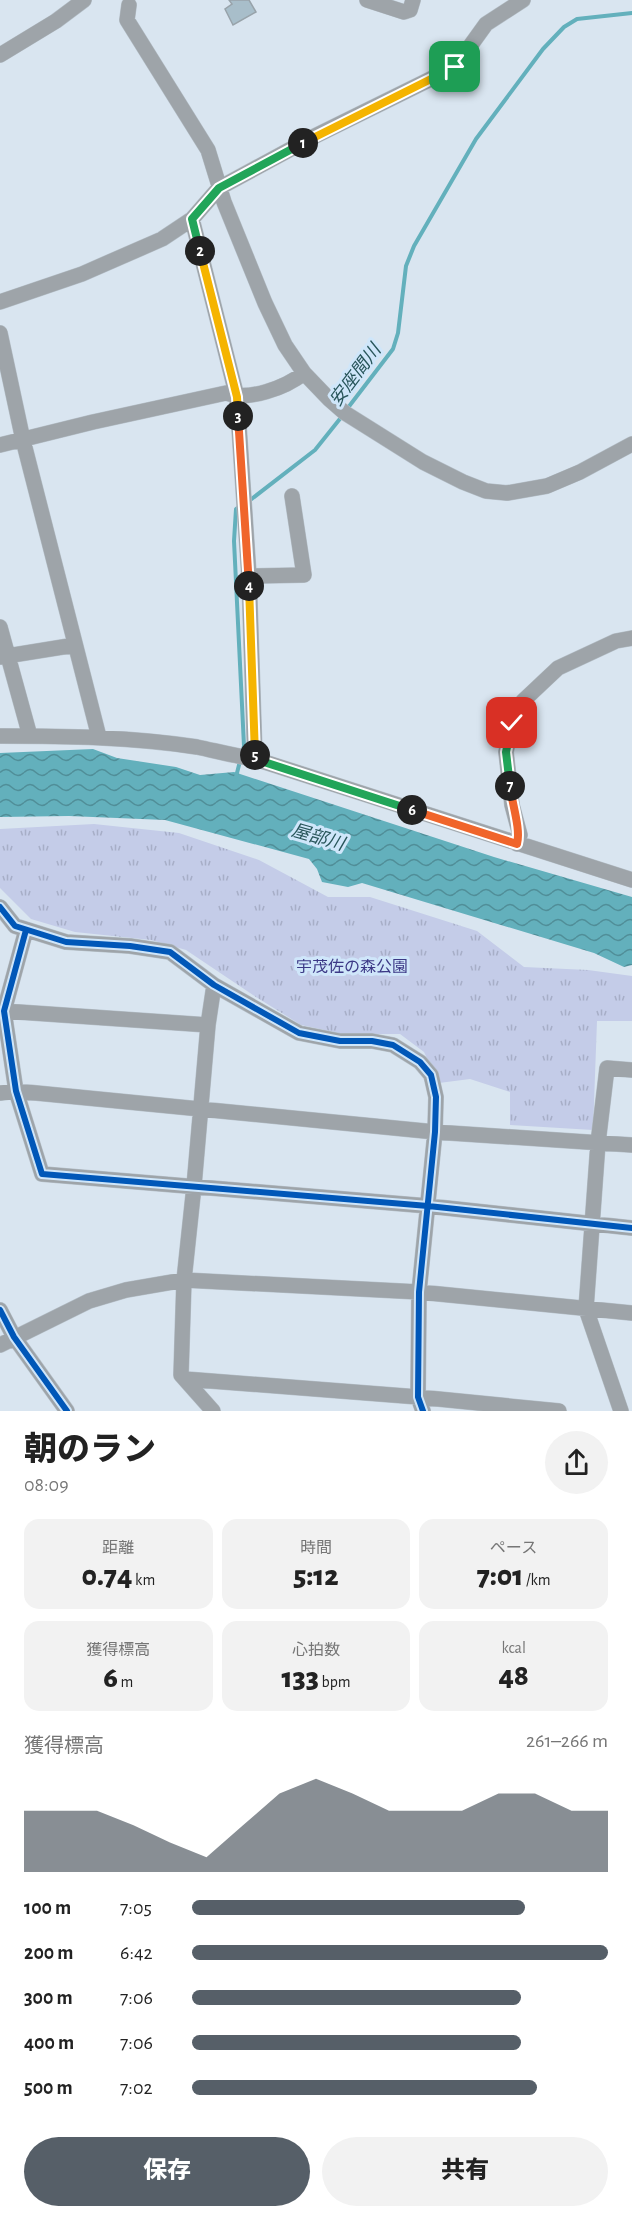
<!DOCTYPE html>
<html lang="ja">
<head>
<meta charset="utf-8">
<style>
	:root { --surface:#fff; --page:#f2f2f2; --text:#222; --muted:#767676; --accent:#565f68 }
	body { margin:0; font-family:"Alegreya Sans","Noto Sans JP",sans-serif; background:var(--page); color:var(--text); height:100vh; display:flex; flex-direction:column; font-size:22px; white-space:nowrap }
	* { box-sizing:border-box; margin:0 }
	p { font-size:20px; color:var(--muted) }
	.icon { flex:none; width:33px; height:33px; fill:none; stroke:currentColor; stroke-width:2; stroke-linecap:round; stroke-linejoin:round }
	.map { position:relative; height:1411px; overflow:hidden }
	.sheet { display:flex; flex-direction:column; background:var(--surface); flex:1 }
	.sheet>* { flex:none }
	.pin { position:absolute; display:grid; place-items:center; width:51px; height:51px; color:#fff; margin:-26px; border-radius:12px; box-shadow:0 3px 9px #0006 }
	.km { position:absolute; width:30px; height:30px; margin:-15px; border-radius:50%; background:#222; color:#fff; font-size:16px; line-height:30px; text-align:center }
	.round { display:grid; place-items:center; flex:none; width:63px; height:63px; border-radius:32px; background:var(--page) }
	.head { display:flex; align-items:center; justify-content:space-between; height:102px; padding:0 24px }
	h1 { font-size:33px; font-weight:800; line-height:45px }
	.stats { display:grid; grid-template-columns:repeat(3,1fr); gap:9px; height:102px; padding:6px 24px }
	.stats div { display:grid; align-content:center; border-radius:15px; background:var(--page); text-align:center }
	.stats b { font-size:30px; font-weight:800 }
	.stats small { font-size:16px; font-weight:400 }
	.stats p { font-size:16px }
	.chart { height:168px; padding:12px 24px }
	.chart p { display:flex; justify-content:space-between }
	.chart svg { width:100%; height:108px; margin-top:6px; fill:var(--accent); opacity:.7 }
	.button { display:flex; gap:12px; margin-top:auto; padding:12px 24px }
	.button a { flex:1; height:69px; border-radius:36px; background:var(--accent); color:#fff; font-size:24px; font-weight:800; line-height:69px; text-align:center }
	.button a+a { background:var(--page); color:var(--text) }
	ul { padding:0 24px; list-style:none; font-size:20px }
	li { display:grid; grid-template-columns:96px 72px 1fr; align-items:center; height:45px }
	li i { height:15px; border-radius:8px; background:var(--accent) }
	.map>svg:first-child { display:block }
</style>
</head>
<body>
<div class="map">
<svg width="632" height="1411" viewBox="0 0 632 1411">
	<defs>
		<pattern id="park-tufts" width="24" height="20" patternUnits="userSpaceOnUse" patternTransform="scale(1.5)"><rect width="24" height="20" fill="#c4cce8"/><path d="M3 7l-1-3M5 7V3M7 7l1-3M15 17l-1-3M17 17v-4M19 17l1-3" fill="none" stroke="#a7aec7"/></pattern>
		<pattern id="water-waves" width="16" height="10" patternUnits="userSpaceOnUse" patternTransform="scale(1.5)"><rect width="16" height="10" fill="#63b0bc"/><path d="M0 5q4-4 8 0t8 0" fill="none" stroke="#508e98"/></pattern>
	</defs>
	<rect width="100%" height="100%" fill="#d9e5f0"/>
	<path fill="url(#park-tufts)" d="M94,824L179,833L259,860L328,897H370L477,931L524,967L588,970L632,976V1021H597L593,1130L510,1125V1092L470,1079L439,1083L424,1052L400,1034H343L301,1025L253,995L186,950L151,940L75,932L31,919L0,888V829Z"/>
	<path fill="url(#water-waves)" d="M93,749L117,758L176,767L200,775L234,772L494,857L632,897V965L624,967L594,953L362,883L348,887L322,882L317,869L309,859L165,820L69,816L0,817V753Z"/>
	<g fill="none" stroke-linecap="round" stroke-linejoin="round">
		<path stroke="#63b0bc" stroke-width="4" d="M347,409L393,349L398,333L406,266L414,246L476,139L543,49L564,27L577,19L632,13
			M249,501L315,450L343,415
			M240,506L236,509L234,541L244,746L242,754
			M236,777L240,761"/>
	</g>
	<path fill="#a8beca" stroke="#98a3aa" stroke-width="1.5" d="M229,0H249L256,12L233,25L225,9L232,4Z"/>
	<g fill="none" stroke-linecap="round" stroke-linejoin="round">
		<g stroke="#b6c0c9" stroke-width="16">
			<path id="minor" d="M367,0L404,12L410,10L413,0
				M129,5L127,20L208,150L224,202L265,303L285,345L304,373L329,399L345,413L423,462L463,482L486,491L507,493L547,486L580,472L632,444
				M0,55L56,21L84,0
				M192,219L237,397L249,576L255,759
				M0,302L82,274L162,239L192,219L219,188L313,137L455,67L486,24L523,0
				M0,333L23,440L99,737
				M0,445L93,422L226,393C249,401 285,388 304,373
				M249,576L304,575L292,496
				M0,627L30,736
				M0,657L75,645
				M0,736C66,736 132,737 197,747C216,751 235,756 255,759L632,880
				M517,844L520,835L512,805L506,752L512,723L523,701L558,668L616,641L632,638
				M0,907L15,926L66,942L130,946L170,952L214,985L299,1033L340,1041H372L393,1045L420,1062L431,1075L436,1097L435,1132L419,1292L418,1397L423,1411
				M26,930L4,1011L16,1091L42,1174L428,1206L632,1228
				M4,1011L208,1025
				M0,1093L16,1091L435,1132L632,1145
				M0,1310L14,1337L67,1411
				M0,1345L89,1301L126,1290L184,1280L419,1292L632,1313
				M185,1379L418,1397L559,1411
				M213,1411L181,1375L184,1280L194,1186L208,1025L214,985
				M621,1411L586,1309L598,1143L607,1068L632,1070"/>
		</g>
		<use href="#minor" stroke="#9ea4a9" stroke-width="15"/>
		<g stroke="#cfe6fa" stroke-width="10">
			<path id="cycleway" d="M0,907L15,926L66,942L130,946L170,952L214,985L299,1033L340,1041H372L393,1045L420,1062L431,1075L436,1097L435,1132L419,1292L418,1397L423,1411
				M26,930L4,1011L16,1091L42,1174L428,1206L632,1228
				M0,1310L14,1337L67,1411"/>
		</g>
		<use href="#cycleway" stroke="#0057b8" stroke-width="6"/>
	</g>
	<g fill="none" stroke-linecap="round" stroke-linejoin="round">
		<g stroke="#fff" stroke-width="12">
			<path id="split-1" d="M303,143L455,67"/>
		</g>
		<g stroke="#fff" stroke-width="12">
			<path id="split-2" d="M200,251L192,219L219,188L303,143"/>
		</g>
		<g stroke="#fff" stroke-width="12">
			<path id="split-3" d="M200,251L237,397L238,416"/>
		</g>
		<g stroke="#fff" stroke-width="12">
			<path id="split-4" d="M238,416L249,586"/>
		</g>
		<g stroke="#fff" stroke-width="12">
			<path id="split-5" d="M249,586L255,755"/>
		</g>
		<g stroke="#fff" stroke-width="12">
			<path id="split-6" d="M255,755V759L412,810"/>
		</g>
		<g stroke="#fff" stroke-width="12">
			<path id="split-7" d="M412,810L517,844C521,829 512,804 510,786"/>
		</g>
		<g stroke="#fff" stroke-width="12">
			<path id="split-8" d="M510,786L506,752L512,723"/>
		</g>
		<use href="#split-1" stroke="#f5b400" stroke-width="8"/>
		<use href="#split-2" stroke="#22a559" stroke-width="8"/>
		<use href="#split-3" stroke="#f5b400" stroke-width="8"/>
		<use href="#split-4" stroke="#f0652b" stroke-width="8"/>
		<use href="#split-5" stroke="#f5b400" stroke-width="8"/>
		<use href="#split-6" stroke="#22a559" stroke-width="8"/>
		<use href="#split-7" stroke="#f0652b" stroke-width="8"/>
		<use href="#split-8" stroke="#22a559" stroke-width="8"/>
	</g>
	<g text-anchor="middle" stroke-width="6" stroke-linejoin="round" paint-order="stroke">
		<g font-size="16" fill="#3c3986" stroke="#cfe6fa">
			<text x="352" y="972">宇茂佐の森公園</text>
		</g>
		<g font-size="18" font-style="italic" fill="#28555a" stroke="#cfe6fa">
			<text transform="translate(355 375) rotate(-53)" y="6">安座間川</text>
			<text transform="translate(318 837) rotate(16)" y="6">屋部川</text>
		</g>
	</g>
</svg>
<div class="pin" style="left:455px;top:67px;background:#1e9e55"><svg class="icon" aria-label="arrive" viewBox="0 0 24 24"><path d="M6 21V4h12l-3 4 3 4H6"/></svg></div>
<div class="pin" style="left:512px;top:723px;background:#d93025"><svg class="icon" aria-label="check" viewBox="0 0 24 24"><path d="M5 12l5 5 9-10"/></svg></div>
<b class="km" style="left:303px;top:143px">1</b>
<b class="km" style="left:200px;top:251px">2</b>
<b class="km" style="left:238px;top:416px">3</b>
<b class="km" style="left:249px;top:586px">4</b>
<b class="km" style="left:255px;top:755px">5</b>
<b class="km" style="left:412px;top:810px">6</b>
<b class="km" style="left:510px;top:786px">7</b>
</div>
<section class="sheet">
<div class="head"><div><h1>朝のラン</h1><p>08:09</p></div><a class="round"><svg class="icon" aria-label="share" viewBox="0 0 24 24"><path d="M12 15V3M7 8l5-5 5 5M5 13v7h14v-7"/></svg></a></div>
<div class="stats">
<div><p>距離</p><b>0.74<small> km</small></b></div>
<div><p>時間</p><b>5:12</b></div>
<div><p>ペース</p><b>7:01<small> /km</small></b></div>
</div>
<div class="stats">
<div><p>獲得標高</p><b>6<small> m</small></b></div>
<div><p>心拍数</p><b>133<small> bpm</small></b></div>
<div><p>kcal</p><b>48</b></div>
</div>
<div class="chart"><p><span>獲得標高</span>261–266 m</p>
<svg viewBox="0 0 160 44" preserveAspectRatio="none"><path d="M0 44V19L10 19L20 19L30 25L40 32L50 38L60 25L70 12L80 6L90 12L100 19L110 19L120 19L130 12L140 12L150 19L160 19V44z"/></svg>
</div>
<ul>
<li><b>100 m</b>7:05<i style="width:80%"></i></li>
<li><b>200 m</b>6:42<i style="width:100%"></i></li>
<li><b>300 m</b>7:06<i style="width:79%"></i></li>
<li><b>400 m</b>7:06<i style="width:79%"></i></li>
<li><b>500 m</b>7:02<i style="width:83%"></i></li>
</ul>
<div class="button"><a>保存</a><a>共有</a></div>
</section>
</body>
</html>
